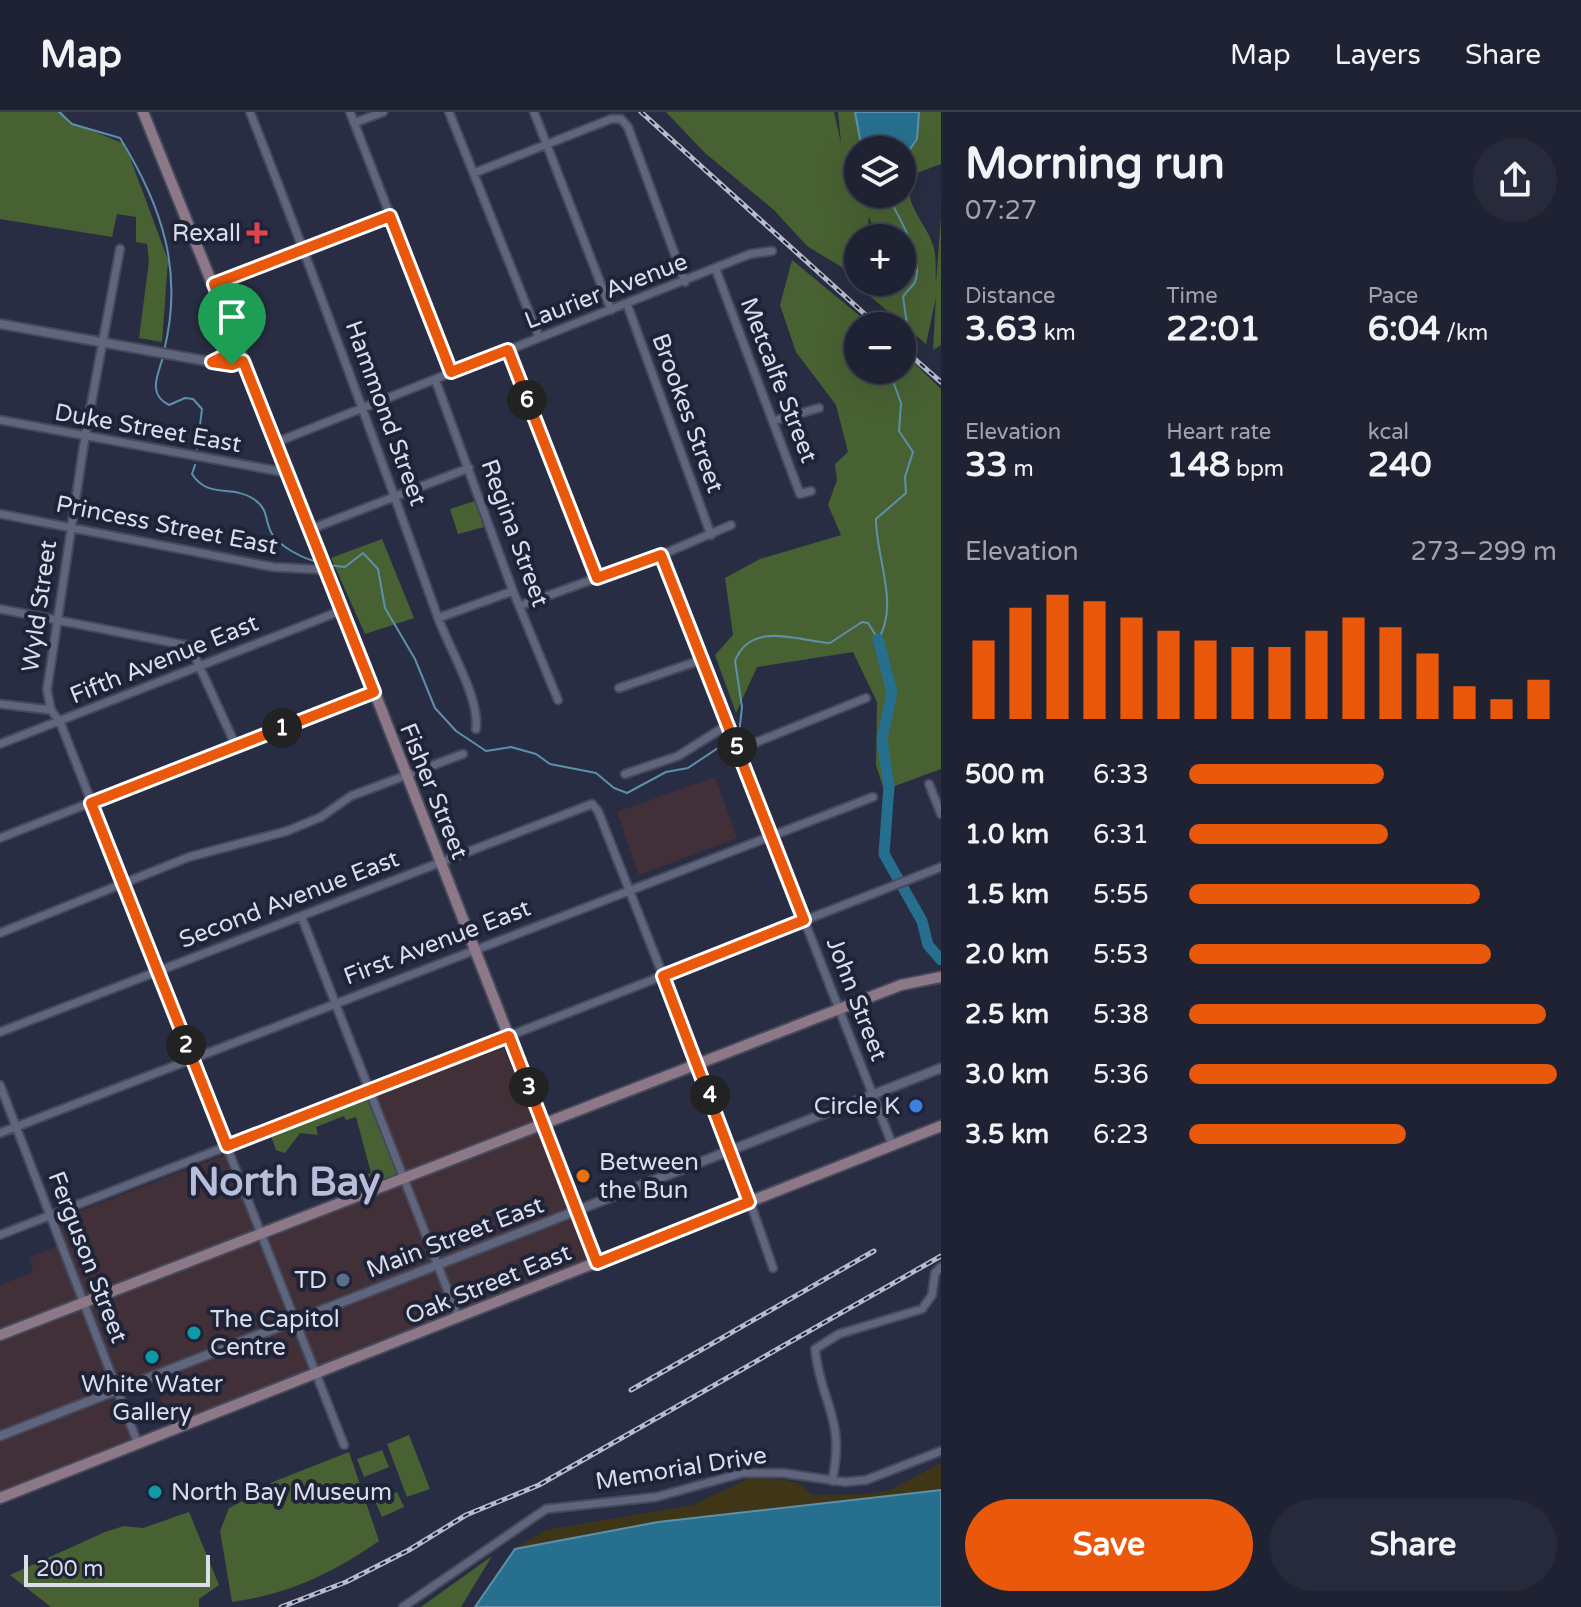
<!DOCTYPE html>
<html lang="en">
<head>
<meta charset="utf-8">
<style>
	:root { --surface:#1f2232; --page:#272a3a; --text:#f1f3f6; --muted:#a1a4ac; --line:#3c3f4d; --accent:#ea580c }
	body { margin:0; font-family:"Varela Round",sans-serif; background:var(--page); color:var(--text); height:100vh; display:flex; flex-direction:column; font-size:30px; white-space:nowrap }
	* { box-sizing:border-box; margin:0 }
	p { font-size:26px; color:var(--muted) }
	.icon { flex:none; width:44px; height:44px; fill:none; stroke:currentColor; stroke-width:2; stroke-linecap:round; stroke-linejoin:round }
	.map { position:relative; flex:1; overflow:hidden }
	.details { display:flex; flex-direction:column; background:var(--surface); width:640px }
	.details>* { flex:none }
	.controls { position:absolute; left:844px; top:24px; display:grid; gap:16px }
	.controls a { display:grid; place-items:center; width:72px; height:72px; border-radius:50%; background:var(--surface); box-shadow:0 8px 32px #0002,0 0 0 2px var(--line); font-size:40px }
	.scale { position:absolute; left:24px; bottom:20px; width:186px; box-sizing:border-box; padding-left:8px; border:4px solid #dadeec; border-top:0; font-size:22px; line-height:28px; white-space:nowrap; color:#dadeec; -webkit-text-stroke:6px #1f2338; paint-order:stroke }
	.pin { position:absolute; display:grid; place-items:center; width:68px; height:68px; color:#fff; margin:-82px -34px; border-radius:50% 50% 50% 0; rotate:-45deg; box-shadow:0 0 8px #0007 }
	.pin .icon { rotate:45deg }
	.km { position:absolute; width:40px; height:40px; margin:-20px; border-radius:50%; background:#222; color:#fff; font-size:22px; line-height:40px; text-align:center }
	.round { display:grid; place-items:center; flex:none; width:84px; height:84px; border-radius:42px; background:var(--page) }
	.head { display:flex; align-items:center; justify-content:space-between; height:136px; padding:0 24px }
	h1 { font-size:44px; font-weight:700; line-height:60px }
	.metrics { display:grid; grid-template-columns:repeat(3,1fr); gap:12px; height:136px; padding:8px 24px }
	.metrics div { display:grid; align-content:center }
	.metrics b { font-size:34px; font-weight:700 }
	.metrics small { font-size:22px; font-weight:400 }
	.metrics p { font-size:22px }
	.chart { height:224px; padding:16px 24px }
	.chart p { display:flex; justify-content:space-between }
	.chart svg { width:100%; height:144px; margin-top:8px; stroke:var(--accent); stroke-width:6 }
	.action { display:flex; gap:16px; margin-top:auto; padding:16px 24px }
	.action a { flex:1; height:92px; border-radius:48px; background:var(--accent); color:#fff; font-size:32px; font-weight:700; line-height:92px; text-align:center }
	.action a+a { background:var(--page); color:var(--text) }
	ul { padding:0 24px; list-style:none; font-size:26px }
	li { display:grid; grid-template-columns:128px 96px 1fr; align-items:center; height:60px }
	li i { height:20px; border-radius:10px; background:var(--accent) }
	header { display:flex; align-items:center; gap:48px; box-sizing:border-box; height:112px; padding:0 40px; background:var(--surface); border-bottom:2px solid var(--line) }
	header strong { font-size:38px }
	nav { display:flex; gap:44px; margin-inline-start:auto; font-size:28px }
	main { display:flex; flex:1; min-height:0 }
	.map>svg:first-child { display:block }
</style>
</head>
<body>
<header>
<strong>Map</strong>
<nav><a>Map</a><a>Layers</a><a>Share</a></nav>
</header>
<main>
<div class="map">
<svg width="941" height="1495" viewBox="0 0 941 1495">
	<rect width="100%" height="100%" fill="#292d43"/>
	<path fill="#423039" d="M715,665L737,726L639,763L617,700Z
		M503,934L592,1149L172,1317L154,1269L117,1285L132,1330L0,1379V1173L33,1160L29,1146L64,1131L56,1108L230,1041L261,1121L402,1066L371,983Z"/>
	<path fill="#486132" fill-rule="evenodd" d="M0,0H62L70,10L125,32L168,148L162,230L139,226L149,149L147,132L136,130V105L117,102L112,125L0,107Z
		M666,0H834L841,31L838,0H941V52L914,62C899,89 925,108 933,133C937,145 935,160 936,172L941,104V233L933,238L936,185L926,232L870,184L871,170H902V126H876L869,104L867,126H858V165L807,134L774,98L705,41ZM858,38H902V82H858Z
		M792,148L872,214H858V258H902V239L941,277V657L884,678L876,653L877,590L853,540L757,555L736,601L715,543L733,523L725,466L760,447L841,423L828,393L837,368L835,352L848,340L836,293L796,240L780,193Z
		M475,389L484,415L458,422L450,397Z
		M382,427L414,506L365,522L331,446Z
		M369,978L402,1066L369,1078L364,1064L371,1061L356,1005L346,1008L344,1004L316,1015L318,1023L300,1021L285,1041L276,1038L269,1018Z
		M409,1323L430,1377L407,1385L387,1332Z
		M382,1338L389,1355L364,1365L357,1347Z
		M349,1340L379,1429C333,1461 289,1482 232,1490L220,1419L229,1396L256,1382L255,1377Z
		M397,1380L404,1395L382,1405L375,1389Z
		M189,1400L219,1473L199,1487V1495H51L10,1463L105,1420L124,1414L143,1416Z
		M492,1444L461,1495H421Z"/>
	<path fill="#3e3616" d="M941,1351V1378L658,1410L515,1437L546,1418L693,1393L752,1365L785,1368L800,1372L813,1383L868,1382L890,1378Z"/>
	<path fill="#276f8e" stroke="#5d90aa" stroke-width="2" d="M855,0H919L917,27L902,49V38H862Z
		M941,1378V1495H475L515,1437L658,1410Z"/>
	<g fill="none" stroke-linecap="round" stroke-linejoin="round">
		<path stroke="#5d90aa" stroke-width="2" d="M59,0L72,12L120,26C162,94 184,159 164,239
			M887,82C897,103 925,145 915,170C912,176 906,179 903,185L907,212L903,224
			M163,245C158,263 147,282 169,293L185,286L193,287L202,297L197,337
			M195,353L192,362C208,387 231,373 252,386C270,397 264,409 272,422C280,435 304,447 318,450
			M328,453L345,455L363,441L378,457L385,496L415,547L435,596L456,619L486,639L511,635L536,642L550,652L596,661L614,676L627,681L666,660L688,656L739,622L742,595L735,549C751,508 798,529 830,531L862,510L868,511L878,527
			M879,526C899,491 876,446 876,407L906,381L905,365L913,340L899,319L901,291L889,258"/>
		<path stroke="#276f8e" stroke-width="11" d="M878,527L892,580L882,628L889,674L884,742L922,809L928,833L941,848"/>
		<g stroke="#46495c" stroke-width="11">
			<path id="minor" d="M250,0C316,167 377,335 437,503C448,535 480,585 476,617
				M350,0L451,260
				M449,0L539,225
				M534,0L611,198
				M354,11L383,0
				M474,61L611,7H621L628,15L685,170
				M120,137L85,325L47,578L51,598L60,610L344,1333
				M716,158L800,382L811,379
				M214,172L390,104
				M627,192L711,423
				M508,238L597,466
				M435,267L513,479L558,588
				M0,308L289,361
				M773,309L819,296
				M277,330L750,142L772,139
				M0,402L273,455L328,458
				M311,417L469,356
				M661,443L892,1032
				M519,494L661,443L731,413
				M0,497L190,534L236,634
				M438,506L513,479
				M619,576L701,548
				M0,592L51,598
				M0,632L343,498
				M737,638L866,586
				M625,662L678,644L729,612
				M929,672L941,702
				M0,726L374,580
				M302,806L458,1205
				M0,821L189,745L287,719L321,705L351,684L463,642
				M0,920L592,692L598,699L732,1038L773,1156
				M0,973L138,1332
				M0,1021L873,685
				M0,1123L941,755
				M832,1369C846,1306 821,1293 815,1237L839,1222L922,1197L932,1183L935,1161L941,1155
				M403,1495L546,1397L656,1385L743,1361H783L845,1370L866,1368L941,1339"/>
		</g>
		<g stroke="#46495c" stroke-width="12">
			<path id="tertiary" d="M0,212L212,250L232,253L243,249
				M0,1324L941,956"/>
		</g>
		<g stroke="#46495c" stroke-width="14">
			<path id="secondary" d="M143,0L311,417L597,1151
				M212,250L228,242L233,222
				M0,1223L901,873L941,865
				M0,1386L941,1014"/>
		</g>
		<use href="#minor" stroke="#5f657d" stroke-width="7"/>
		<use href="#tertiary" stroke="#5f657d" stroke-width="8"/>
		<use href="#secondary" stroke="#8c7886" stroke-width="10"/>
		<g stroke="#b7bbcb" stroke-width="5">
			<path id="rail" d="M641,0L878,214
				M902,236L941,270
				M631,1278L874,1139
				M281,1495L346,1470L409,1438L466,1403L539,1373L941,1144"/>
		</g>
		<use href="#rail" stroke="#1f2338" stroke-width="2" stroke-dasharray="6" stroke-linecap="butt"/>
	</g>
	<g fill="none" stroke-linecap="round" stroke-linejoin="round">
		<g stroke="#fff" stroke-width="16">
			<path id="route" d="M390,104L451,260L508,238L597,466L661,443L804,808L663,864L749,1090L597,1151L509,924L227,1034L91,691L374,580L243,249L232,253L212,250L228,242L233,222L214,172Z"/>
		</g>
		<use href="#route" stroke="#ea580c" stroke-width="10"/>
	</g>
	<path fill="#e0444e" stroke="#1f2338" stroke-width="3" d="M253 109h8v8h8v8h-8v8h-8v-8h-8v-8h8z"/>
	<circle fill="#3f7fe0" stroke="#1f2338" stroke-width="3" cx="916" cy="994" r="8"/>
	<circle fill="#e8710a" stroke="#1f2338" stroke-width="3" cx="583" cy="1064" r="8"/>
	<circle fill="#5c6f8a" stroke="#1f2338" stroke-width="3" cx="343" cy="1168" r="8"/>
	<g fill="#0f9aa8" stroke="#1f2338" stroke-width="3">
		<circle cx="194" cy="1221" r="8"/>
		<circle cx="152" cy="1245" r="8"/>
		<circle cx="155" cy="1380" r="8"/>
	</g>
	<g text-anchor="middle" stroke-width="8" stroke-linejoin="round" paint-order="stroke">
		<g font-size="24" fill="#dadeec" stroke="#1f2338" text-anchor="end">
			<text x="241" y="129">Rexall</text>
			<text x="900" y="1002">Circle K</text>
			<text x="599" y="1058" text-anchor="start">Between<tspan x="599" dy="28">the Bun</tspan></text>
			<text x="327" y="1176">TD</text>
			<text x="210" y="1215" text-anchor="start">The Capitol<tspan x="210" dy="28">Centre</tspan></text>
			<text x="152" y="1280" text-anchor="middle">White Water<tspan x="152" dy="28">Gallery</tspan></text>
			<text x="171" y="1388" text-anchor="start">North Bay Museum</text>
		</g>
		<g font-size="24" fill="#dadeec" stroke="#1f2338">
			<text transform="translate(606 179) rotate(-21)" y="8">Laurier Avenue</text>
			<text transform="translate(779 268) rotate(69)" y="8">Metcalfe Street</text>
			<text transform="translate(386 301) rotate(70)" y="8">Hammond Street</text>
			<text transform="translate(688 301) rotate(70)" y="8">Brookes Street</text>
			<text transform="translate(148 316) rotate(10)" y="8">Duke Street East</text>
			<text transform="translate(167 413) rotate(11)" y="8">Princess Street East</text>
			<text transform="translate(515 421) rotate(70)" y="8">Regina Street</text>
			<text transform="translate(39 494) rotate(-82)" y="8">Wyld Street</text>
			<text transform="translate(164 547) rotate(-22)" y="8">Fifth Avenue East</text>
			<text transform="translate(434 679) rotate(68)" y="8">Fisher Street</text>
			<text transform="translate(289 787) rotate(-21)" y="8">Second Avenue East</text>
			<text transform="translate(437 830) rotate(-21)" y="8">First Avenue East</text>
			<text transform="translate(857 887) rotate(69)" y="8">John Street</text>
			<text transform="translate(455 1125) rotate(-21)" y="8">Main Street East</text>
			<text transform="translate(88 1145) rotate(69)" y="8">Ferguson Street</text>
			<text transform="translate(488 1172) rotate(-22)" y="8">Oak Street East</text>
			<text transform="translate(681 1356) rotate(-9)" y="8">Memorial Drive</text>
		</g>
		<g font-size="40" font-weight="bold" fill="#b8bed9" stroke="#1f2338">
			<text x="284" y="1083">North Bay</text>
		</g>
	</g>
</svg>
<div class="controls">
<a><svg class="icon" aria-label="layers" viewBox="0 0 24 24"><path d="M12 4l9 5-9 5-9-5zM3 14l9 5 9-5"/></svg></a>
<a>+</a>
<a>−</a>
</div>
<div class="scale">200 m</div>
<div class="pin" style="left:232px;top:253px;background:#1e9e55"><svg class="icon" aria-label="arrive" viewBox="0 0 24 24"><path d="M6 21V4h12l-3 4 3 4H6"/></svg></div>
<b class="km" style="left:282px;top:616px">1</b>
<b class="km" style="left:186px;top:933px">2</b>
<b class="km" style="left:529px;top:975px">3</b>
<b class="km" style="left:710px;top:983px">4</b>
<b class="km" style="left:737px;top:635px">5</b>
<b class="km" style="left:527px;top:288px">6</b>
</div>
<section class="details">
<div class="head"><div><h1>Morning run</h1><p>07:27</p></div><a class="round"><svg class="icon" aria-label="share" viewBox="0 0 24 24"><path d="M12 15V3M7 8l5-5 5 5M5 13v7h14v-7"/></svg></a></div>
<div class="metrics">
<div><p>Distance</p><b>3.63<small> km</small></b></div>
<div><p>Time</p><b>22:01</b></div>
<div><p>Pace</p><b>6:04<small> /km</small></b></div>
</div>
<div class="metrics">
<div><p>Elevation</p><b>33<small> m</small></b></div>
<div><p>Heart rate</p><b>148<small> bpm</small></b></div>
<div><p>kcal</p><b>240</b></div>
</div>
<div class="chart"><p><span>Elevation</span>273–299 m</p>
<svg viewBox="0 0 160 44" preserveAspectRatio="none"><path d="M5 44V20M15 44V10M25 44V6M35 44V8M45 44V13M55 44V17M65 44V20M75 44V22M85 44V22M95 44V17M105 44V13M115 44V16M125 44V24M135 44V34M145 44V38M155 44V32"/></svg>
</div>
<ul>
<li><b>500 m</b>6:33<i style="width:53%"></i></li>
<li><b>1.0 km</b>6:31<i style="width:54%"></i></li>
<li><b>1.5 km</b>5:55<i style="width:79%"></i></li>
<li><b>2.0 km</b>5:53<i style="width:82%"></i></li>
<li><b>2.5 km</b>5:38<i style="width:97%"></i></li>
<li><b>3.0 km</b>5:36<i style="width:100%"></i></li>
<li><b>3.5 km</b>6:23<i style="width:59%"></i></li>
</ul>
<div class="action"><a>Save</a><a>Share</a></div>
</section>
</main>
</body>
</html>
